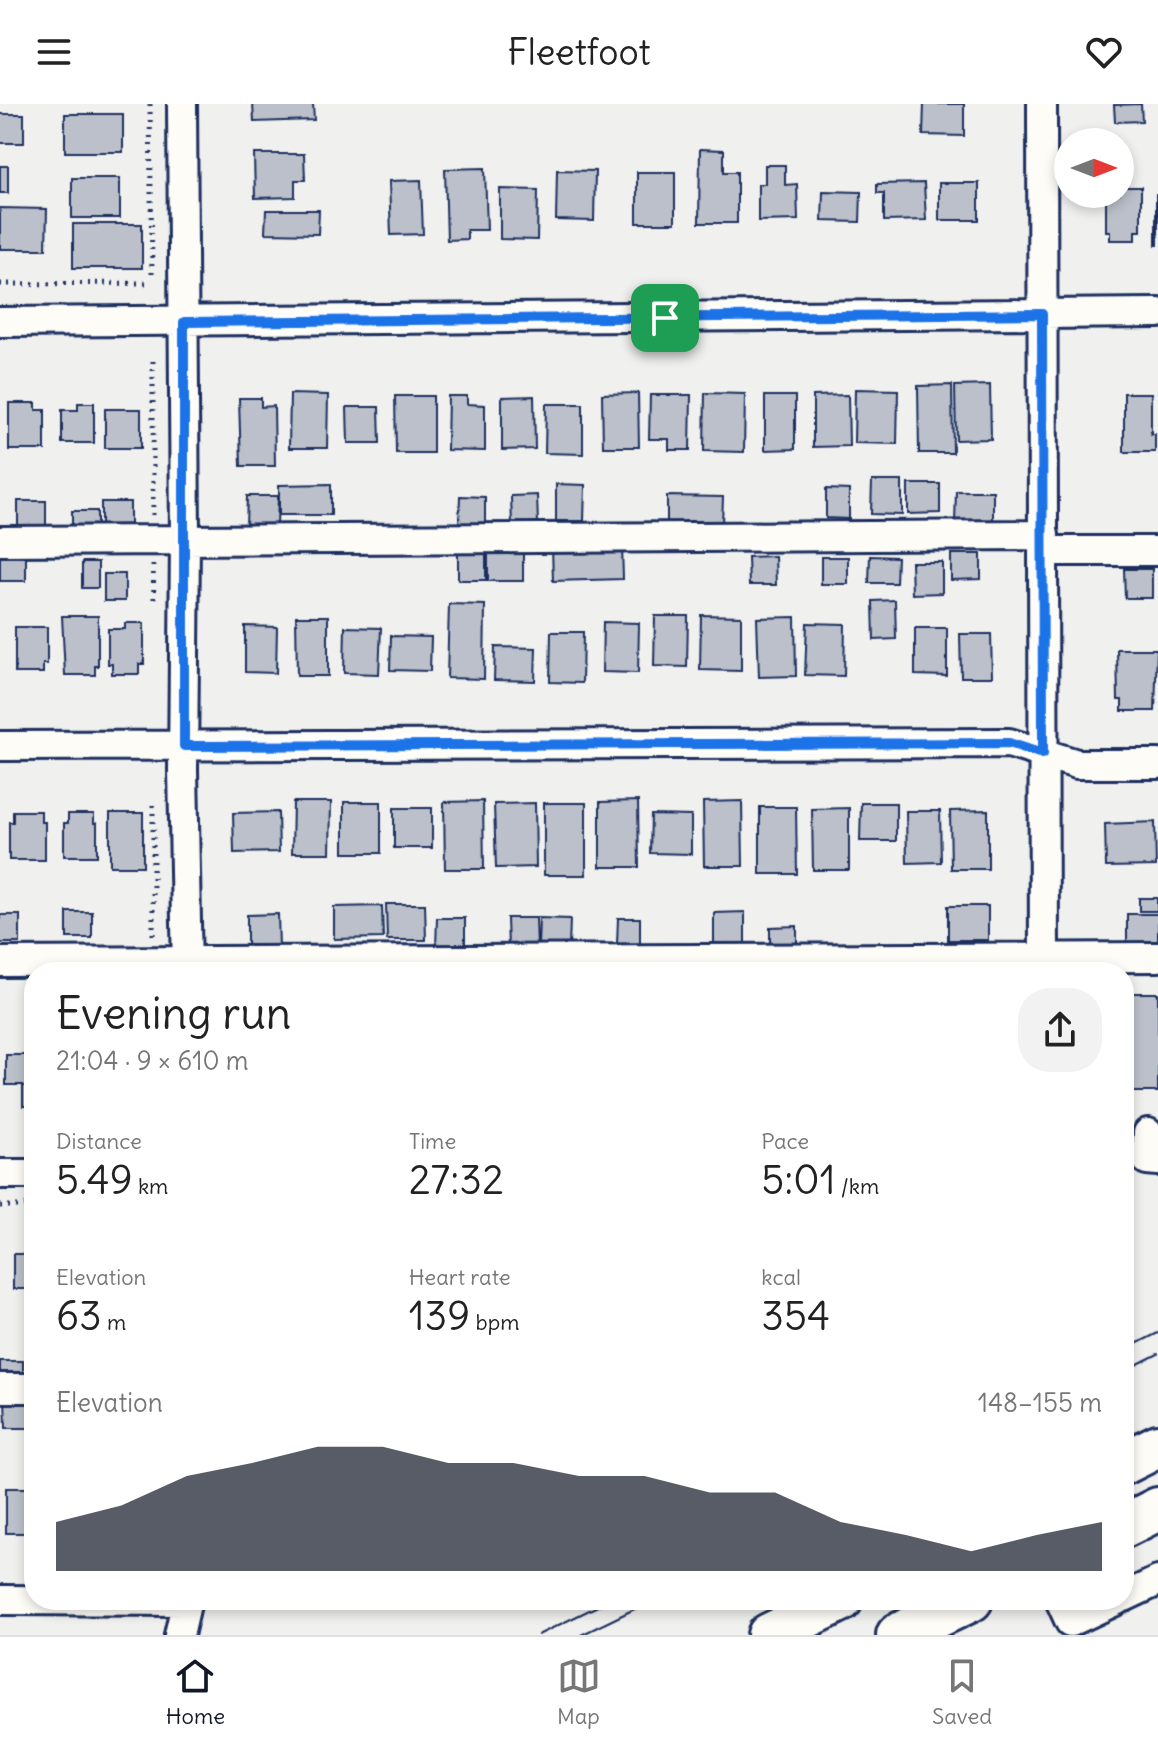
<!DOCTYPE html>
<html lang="en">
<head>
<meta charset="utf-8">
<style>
	:root { --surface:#fff; --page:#f2f2f2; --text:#222; --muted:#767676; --line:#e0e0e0; --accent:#111827 }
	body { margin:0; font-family:Delius,sans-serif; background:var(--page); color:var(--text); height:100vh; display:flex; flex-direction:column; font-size:30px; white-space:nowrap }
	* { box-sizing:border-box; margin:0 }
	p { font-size:26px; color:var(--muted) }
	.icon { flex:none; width:44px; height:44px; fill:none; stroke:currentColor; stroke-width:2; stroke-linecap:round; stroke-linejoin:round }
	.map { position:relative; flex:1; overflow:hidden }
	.details { position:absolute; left:24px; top:858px; width:1110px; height:648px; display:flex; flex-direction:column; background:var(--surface); border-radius:32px; box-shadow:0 4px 12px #0003 }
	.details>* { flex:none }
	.needle { width:52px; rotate:90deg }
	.tools { position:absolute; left:1054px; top:24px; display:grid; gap:16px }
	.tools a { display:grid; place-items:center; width:80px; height:80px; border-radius:50%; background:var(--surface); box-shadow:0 4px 12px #0003; font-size:40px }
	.pin { position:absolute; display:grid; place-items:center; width:68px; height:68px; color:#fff; margin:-34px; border-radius:16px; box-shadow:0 4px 12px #0006 }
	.round { display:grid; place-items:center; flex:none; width:84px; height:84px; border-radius:32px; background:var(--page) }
	.headline { display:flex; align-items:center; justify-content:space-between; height:136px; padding:0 32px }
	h1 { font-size:44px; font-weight:600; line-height:60px }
	.metrics { display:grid; grid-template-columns:repeat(3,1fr); gap:12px; height:136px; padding:8px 32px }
	.metrics div { display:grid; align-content:center }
	.metrics b { font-size:40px; font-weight:600 }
	.metrics small { font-size:22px; font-weight:400 }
	.metrics p { font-size:22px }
	.chart { height:224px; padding:16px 32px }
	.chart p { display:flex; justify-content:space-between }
	.chart svg { width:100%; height:144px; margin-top:8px; fill:var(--accent); opacity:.7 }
	header { display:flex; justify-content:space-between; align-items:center; height:104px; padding:0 32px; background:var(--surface); font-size:36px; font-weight:600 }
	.dock { display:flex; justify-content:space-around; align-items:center; height:112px; border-top:2px solid var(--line); background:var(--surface); font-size:22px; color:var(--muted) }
	.dock a { display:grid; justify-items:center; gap:4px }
	.dock .active { color:var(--accent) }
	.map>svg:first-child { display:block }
</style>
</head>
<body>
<header><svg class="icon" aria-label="menu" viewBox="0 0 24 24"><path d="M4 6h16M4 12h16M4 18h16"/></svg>Fleetfoot<svg class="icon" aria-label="heart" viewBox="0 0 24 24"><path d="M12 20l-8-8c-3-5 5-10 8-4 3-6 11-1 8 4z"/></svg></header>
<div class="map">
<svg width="1158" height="1531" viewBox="0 0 1158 1531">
	<rect width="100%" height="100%" fill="#f0f0ee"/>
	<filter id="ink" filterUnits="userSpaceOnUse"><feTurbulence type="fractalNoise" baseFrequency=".0125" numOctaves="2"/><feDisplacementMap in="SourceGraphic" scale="16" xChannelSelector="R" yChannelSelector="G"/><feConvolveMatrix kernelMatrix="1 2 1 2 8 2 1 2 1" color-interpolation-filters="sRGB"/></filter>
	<g filter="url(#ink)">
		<path fill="#bbc0ca" stroke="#1b2f5e" stroke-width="2" d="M253,0H313L314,16L254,18Z
			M924,0H964V32L923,31Z
			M1141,0L1142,17L1115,18L1114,1Z
			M0,10H24V39H0Z
			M65,10H123V48H65Z
			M700,45L724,46V68H737V119H699Z
			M254,50H304L305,76H295V93L255,94Z
			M765,61H785V81L797,80L798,116L758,117V80H765Z
			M0,62H8V89H0Z
			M485,64L487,126H467V135L447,136L445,65Z
			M557,66L595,67L594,117L556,116Z
			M637,68H675V119H637Z
			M72,74H120V114H72Z
			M421,76L423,130L391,131L389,77Z
			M924,79L926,116L884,117V89H877V80Z
			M939,79H979V116H939Z
			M1120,83H1141V127H1136V136H1110V127H1106V90H1120Z
			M500,85L538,86L537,136L500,135Z
			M823,87L861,88L860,118L822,117Z
			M1156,91H1158V141H1156Z
			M0,104L47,105L46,145H0Z
			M266,106H319L318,130L265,129Z
			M73,120H142V164H73Z
			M952,281L953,349H919L918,282Z
			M990,281L991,335L956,336L955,282Z
			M855,285L898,286L897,340L854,339Z
			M638,289L639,343H603L602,290Z
			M705,289L745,290L744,348L704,347Z
			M1124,289H1151V330H1155V348H1124Z
			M290,290L328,291L327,344H289Z
			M650,291H691L690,346H669V335H649Z
			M848,291L849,342L813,343V292Z
			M395,292H433V349H396Z
			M448,292H467V300L485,301V347L447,346Z
			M534,292L535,345L502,346V293Z
			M765,292H795V345L765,346Z
			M239,294H261V303L274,302L275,362H241Z
			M9,299H36V306H45V346H9Z
			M78,299H94V339H62V306H78Z
			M546,300H583V350L545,349Z
			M347,303H379L380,339H348Z
			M105,305H141V344H105Z
			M872,377H902V411L871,410Z
			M331,380V411H279V381Z
			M556,380L585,381L584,417H556Z
			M908,380H940V409L908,410Z
			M826,385L849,386V415L826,414Z
			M956,387H993V420L955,419Z
			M537,391L538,420L512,421L511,392Z
			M247,392H278L277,422H246Z
			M460,392L485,393V421H459Z
			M667,392L723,393L722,420H667Z
			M18,397H46V426H18Z
			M101,398H130V426H101Z
			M72,407H97V427H72Z
			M488,441L523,442V477H488Z
			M622,441L623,475L553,477L552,443Z
			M458,443H486V476H458Z
			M951,450H981V475L951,476Z
			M0,452H26V477H0Z
			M775,452L776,481H749L748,453Z
			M870,452L897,453L896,479H869Z
			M821,453H848V480H821Z
			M82,458H98V484H82Z
			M911,458H942V489L912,490Z
			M1124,465H1152V494H1125Z
			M104,470H125V497H104Z
			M895,496L896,535L874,536L873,497Z
			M449,500L485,501L484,575L447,574Z
			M701,511L741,512V567L700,566Z
			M62,512H98V562H95V571H65Z
			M296,512H328V572H297Z
			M655,512H688L687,563L654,562Z
			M795,513L796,572L759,573L757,514Z
			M603,518L639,519L638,569L602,568Z
			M125,519H144V560H139V570H112V560H108V525H125Z
			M807,519L845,520L844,572L805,571Z
			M245,522L277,523L276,569L245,568Z
			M15,523H47V560H43V569H15Z
			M345,523L381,524L379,570L344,569Z
			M915,524H947V572L915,571Z
			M551,528H583L582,579L550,578Z
			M960,530H991L992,573H961Z
			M391,532L431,533L430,567L390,566Z
			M495,543L536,544L535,577L494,576Z
			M1117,545H1157L1155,607H1122V596H1118Z
			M483,697L484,765H445L444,698Z
			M638,697L639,763H600V698Z
			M742,697L743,762H704L703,698Z
			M293,698H331L330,749H292Z
			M344,698H381V749H344Z
			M535,699L536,763L496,764L494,700Z
			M544,699H586V771H544Z
			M861,699H896V737H860Z
			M760,703H796L797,770H760Z
			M394,704H432V744H394Z
			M849,704V766H813L812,705Z
			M988,706V765H951L950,707Z
			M13,707H41V718H45V756H9V718H13Z
			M906,707H940L941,758L907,759Z
			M278,708L279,748L234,749L233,709Z
			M110,709H143V762H110Z
			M68,710H94V719H97V752H64V719H68Z
			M651,711L691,712V750L650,749Z
			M1155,718L1156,762L1106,763L1105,720Z
			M1139,794H1157V807H1139Z
			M386,800H425L426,836H387Z
			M382,802L383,834L334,835V803Z
			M948,802H988V836H948Z
			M67,808H92V834H67Z
			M745,808V843H714V809Z
			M278,810L279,843L247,844V811Z
			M1127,810H1158V845H1127Z
			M0,811H20V839H0Z
			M437,814H465V843H436Z
			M507,814H536L537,844H508Z
			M539,814L570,815L569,844L538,843Z
			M618,814H640V841L617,840Z
			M797,822V842H770V823Z
			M1128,889H1158V988H1128V968H1124V920H1128Z
			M6,951H34V1002H23V981H6Z
			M13,1150H34V1185H13Z
			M0,1257H23V1274H0Z
			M29,1292V1324H6L5,1293Z
			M6,1384H34V1429H6Z"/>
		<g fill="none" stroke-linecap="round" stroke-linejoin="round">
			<g stroke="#1b2f5e" stroke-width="34">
				<path id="minor" d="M182,0L185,436L183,666L187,868
					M1042,0L1044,868
					M0,218L1158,209
					M0,437L1044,431
					M1044,447H1158
					M0,642L1009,639L1077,660H1158
					M0,858L1158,853
					M1148,1029L1147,1056L1158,1057
					M0,1070H34
					M0,1284H34
					M1124,1493L1158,1477
					M0,1496L187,1497
					M1060,1496L1070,1518L1117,1496
					M179,1531L187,1496"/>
			</g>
			<g stroke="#1b2f5e" stroke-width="48">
				<path id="highway" d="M1124,1359L1158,1342
					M1124,1422L1158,1405
					M769,1531L841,1496
					M898,1531L971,1496"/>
			</g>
			<path stroke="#1b2f5e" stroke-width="5" stroke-dasharray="2 6" stroke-linecap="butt" d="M150,0L152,170
				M0,180L152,179
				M153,411V253
				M153,461L154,495
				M153,701V831
				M1126,968V1011
				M0,1102H34"/>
			<use href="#minor" stroke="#fdfcf7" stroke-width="28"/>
			<use href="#highway" stroke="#fdfcf7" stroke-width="42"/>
			<path stroke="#1b2f5e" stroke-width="2" d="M1124,1246L1158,1229
				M1124,1267L1158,1250
				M538,1531L610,1496
				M581,1531L653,1496"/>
		</g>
	</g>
	<g fill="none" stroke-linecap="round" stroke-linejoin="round" filter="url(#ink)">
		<g stroke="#fff" stroke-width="16">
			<path id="route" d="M1042,210L1043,650L1009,639L184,642V218Z"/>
		</g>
		<use href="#route" stroke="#1a73e8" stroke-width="10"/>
	</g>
</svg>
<div class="tools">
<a><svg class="needle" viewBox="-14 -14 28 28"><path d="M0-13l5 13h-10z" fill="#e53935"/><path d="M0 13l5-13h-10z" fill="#767676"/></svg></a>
</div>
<div class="pin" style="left:665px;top:214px;background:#1e9e55"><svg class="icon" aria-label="arrive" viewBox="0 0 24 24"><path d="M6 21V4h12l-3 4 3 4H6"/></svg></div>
<section class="details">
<div class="headline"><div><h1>Evening run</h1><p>21:04 · 9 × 610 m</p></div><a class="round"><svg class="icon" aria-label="share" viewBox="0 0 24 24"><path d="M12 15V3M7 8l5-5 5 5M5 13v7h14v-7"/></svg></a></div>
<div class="metrics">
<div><p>Distance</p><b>5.49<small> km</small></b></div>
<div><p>Time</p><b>27:32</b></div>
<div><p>Pace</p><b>5:01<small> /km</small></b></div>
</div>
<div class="metrics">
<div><p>Elevation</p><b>63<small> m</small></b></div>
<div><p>Heart rate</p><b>139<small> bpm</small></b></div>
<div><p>kcal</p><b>354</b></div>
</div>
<div class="chart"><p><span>Elevation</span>148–155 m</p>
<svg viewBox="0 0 160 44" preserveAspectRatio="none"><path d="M0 44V29L10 24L20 15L30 11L40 6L50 6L60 11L70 11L80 15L90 15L100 20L110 20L120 29L130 33L140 38L150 33L160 29V44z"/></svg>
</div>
</section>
</div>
<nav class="dock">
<a class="active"><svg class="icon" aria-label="home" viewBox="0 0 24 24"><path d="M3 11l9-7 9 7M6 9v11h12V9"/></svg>Home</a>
<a><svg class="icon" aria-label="map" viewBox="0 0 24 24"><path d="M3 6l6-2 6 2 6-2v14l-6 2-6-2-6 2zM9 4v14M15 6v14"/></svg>Map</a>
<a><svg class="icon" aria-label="saved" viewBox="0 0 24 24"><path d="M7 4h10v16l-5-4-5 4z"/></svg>Saved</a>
</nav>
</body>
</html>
